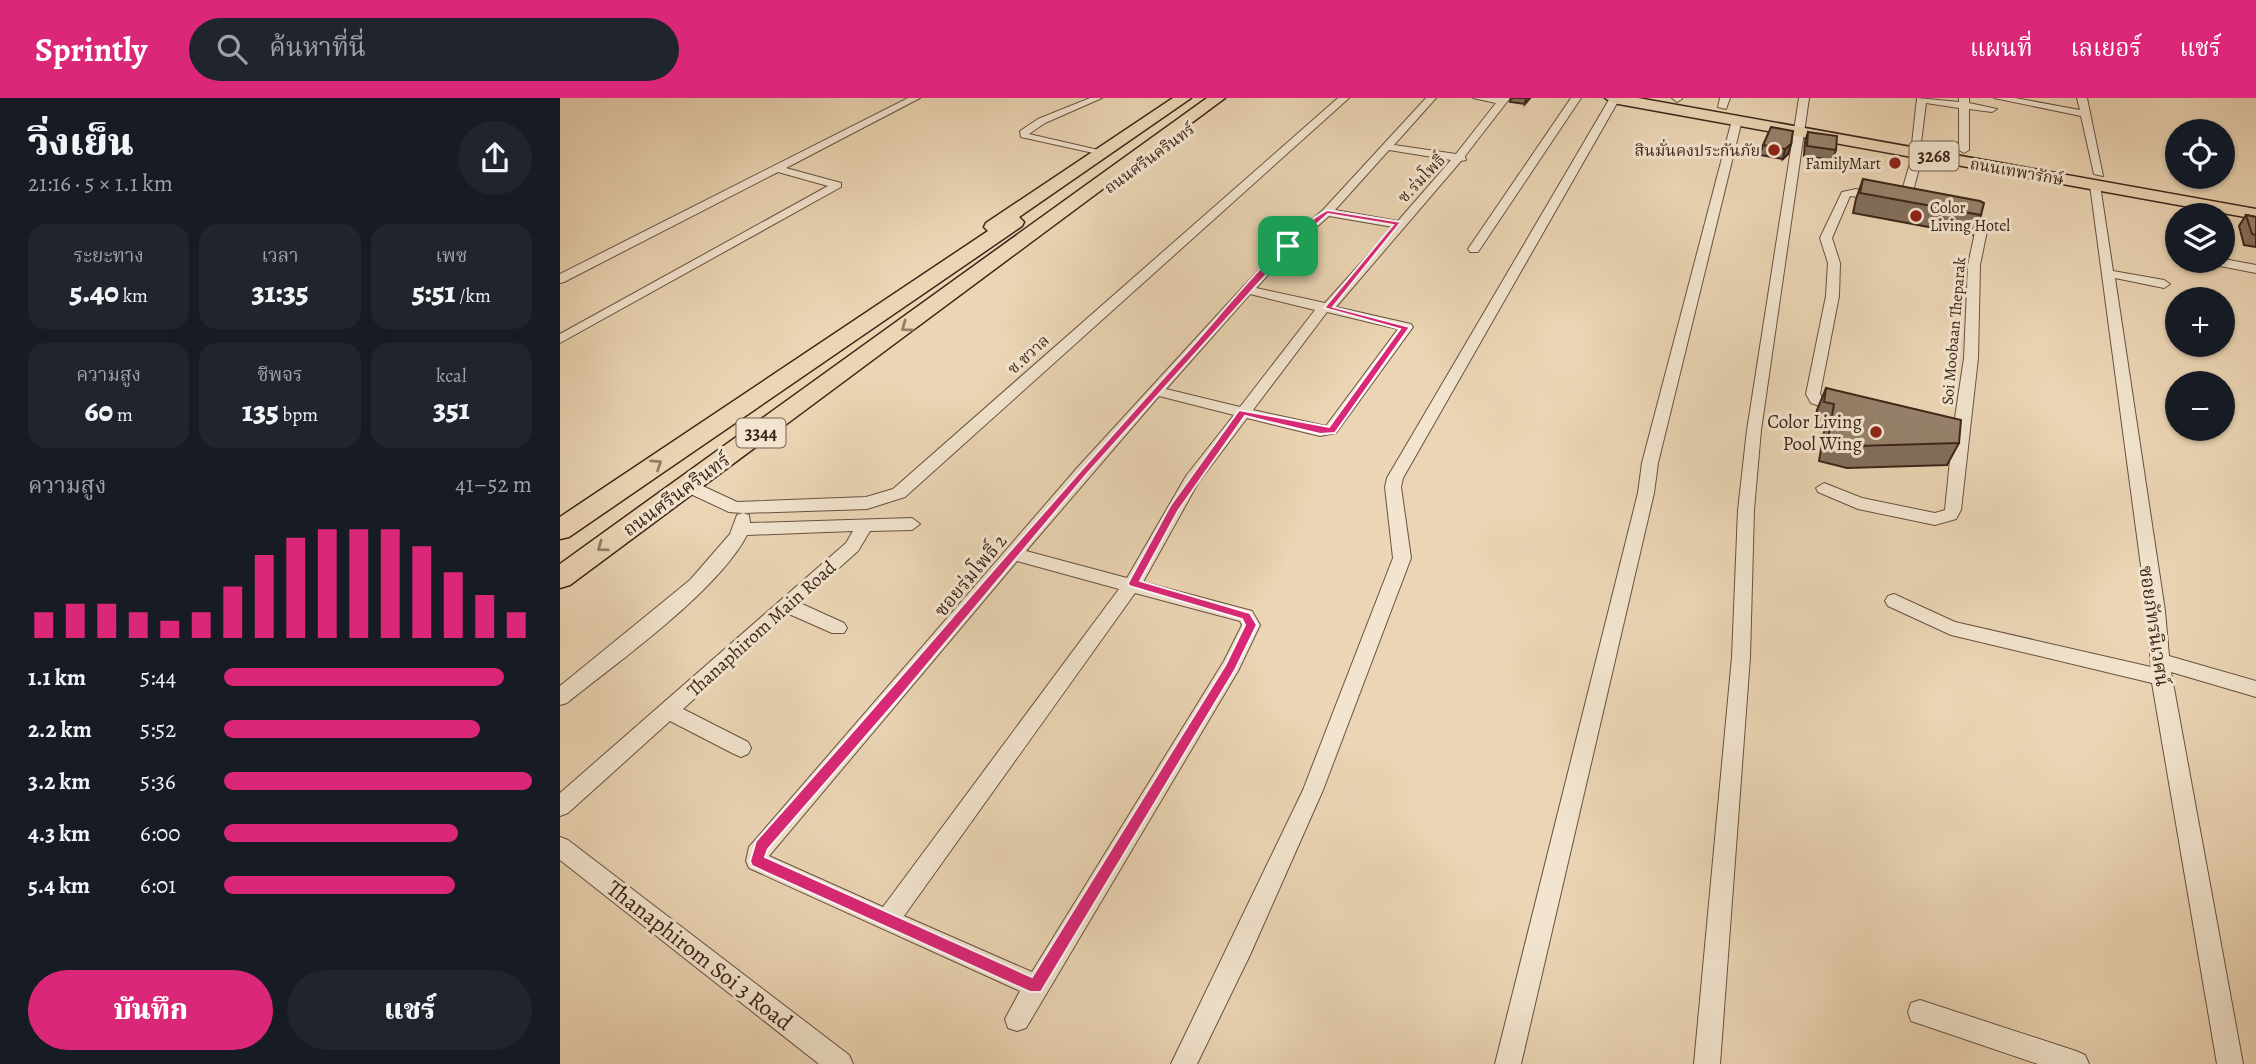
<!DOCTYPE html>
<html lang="th">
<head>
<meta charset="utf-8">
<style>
	:root { --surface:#171b24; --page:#20242c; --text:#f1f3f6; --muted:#9ea1a6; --accent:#db2777 }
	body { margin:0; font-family:Alegreya,"Noto Serif Thai",serif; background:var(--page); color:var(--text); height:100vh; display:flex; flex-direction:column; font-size:26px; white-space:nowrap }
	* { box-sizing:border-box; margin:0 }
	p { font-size:23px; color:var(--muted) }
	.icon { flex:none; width:38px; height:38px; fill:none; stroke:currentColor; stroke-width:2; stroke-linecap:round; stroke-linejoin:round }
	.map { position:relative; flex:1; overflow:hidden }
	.details { display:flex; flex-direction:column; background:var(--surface); width:560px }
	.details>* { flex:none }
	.tools { position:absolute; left:1605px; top:21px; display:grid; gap:14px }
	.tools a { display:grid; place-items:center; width:70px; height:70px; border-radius:50%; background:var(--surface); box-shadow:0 2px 5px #0004; font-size:35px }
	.pin { position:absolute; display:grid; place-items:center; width:60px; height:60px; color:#fff; margin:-30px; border-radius:14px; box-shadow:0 4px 10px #0006 }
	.round { display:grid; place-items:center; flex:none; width:74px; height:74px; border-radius:37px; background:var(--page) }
	.head { display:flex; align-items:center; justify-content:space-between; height:119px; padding:0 28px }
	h1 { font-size:38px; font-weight:800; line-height:52px }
	.figures { display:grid; grid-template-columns:repeat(3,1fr); gap:10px; height:119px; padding:7px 28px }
	.figures div { display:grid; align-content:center; border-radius:18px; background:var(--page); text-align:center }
	.figures b { font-size:30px; font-weight:800 }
	.figures small { font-size:19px; font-weight:400 }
	.figures p { font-size:19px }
	.chart { height:196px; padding:14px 28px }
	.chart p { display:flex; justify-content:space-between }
	.chart svg { width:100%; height:126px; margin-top:7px; stroke:var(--accent); stroke-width:6 }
	.action { display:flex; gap:14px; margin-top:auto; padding:14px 28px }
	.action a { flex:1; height:80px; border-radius:42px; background:var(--accent); color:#fff; font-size:28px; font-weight:800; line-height:80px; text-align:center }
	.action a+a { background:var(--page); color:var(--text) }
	ul { padding:0 28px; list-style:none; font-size:23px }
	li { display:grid; grid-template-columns:112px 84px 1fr; align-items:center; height:52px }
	li i { height:18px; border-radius:9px; background:var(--accent) }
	header { display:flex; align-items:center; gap:42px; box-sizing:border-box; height:98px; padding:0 35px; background:var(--accent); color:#fff }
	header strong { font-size:33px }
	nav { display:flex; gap:38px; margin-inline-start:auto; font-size:24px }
	.search { width:490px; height:63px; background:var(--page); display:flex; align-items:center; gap:18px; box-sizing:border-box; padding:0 24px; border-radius:38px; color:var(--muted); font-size:26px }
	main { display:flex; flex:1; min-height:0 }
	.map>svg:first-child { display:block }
</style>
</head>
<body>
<header>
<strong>Sprintly</strong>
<div class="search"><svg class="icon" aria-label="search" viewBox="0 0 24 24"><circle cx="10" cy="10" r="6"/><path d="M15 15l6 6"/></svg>ค้นหาที่นี่</div>
<nav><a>แผนที่</a><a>เลเยอร์</a><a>แชร์</a></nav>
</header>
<main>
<section class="details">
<div class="head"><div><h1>วิ่งเย็น</h1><p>21:16 · 5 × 1.1 km</p></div><a class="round"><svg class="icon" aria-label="share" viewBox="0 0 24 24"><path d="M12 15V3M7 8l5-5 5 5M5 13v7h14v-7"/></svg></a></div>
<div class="figures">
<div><p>ระยะทาง</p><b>5.40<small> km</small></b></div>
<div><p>เวลา</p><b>31:35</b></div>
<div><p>เพซ</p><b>5:51<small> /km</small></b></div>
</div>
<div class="figures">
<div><p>ความสูง</p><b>60<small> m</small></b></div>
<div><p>ชีพจร</p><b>135<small> bpm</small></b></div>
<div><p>kcal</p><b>351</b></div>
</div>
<div class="chart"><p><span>ความสูง</span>41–52 m</p>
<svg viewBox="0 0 160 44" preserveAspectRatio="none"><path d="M5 44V35M15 44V32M25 44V32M35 44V35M45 44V38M55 44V35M65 44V26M75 44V15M85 44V9M95 44V6M105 44V6M115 44V6M125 44V12M135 44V21M145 44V29M155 44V35"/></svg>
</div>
<ul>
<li><b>1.1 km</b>5:44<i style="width:91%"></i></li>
<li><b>2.2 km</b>5:52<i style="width:83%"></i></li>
<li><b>3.2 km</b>5:36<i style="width:100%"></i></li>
<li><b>4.3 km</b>6:00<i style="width:76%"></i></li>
<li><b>5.4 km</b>6:01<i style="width:75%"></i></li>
</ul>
<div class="action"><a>บันทึก</a><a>แชร์</a></div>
</section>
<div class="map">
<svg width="1696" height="966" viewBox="0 0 1696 966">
	<rect width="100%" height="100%" fill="#ebd5b4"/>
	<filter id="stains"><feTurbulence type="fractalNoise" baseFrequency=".00286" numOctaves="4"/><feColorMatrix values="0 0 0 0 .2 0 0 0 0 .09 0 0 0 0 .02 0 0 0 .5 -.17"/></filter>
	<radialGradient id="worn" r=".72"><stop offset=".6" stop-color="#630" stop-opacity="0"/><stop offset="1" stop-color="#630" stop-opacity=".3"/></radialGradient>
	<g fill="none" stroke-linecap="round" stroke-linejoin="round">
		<g stroke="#685141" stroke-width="2">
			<path id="minor" d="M348,0H360L226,70L281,85V89L0,245V236L268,88L218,74L4,184L0,185V176Z
				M530,0H542L485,25L469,36L547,54V58L461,39L460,33L478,21Z
				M778,0H789L345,399L307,411L183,415L189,417L190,425L352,420L360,426L352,432L310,433L298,453L240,505L284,525L287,530L284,535H272L229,516L123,611L188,644L191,650L188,656L181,659L174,656L110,623L8,715L0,718V695L286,445L293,433L187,437C158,493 58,564 7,605L0,607V588L130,482L170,436L177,417L183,415L169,414L122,392L120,388L122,384H134L177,404L306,399L333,391Z
				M866,0H876L834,47L896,56L936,5L913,0H950L905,58L906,62L901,63L776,209L851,226L853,229L776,335L760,338L687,320L638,385L583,484L692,513L700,527L678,573L466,930L457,933L448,930L445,921L460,893L189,770L186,763L189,749L517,370L683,189L724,145L763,112ZM829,52L891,62L838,123L775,112ZM769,118L833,129L765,205L696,190L732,151ZM690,196L755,212L680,309L606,291ZM767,214L838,231L766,328L693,312ZM599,298L674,317L626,378L567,480L466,453ZM457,463L559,491L323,809L209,758ZM575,495L680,523L682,527L664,563L472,874L344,818Z
				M1011,0H1021L918,154H910L908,151Z
				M1050,0H1060L843,380L841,389L851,460L763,692L690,857L637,966H611L743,692L833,460L825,389L827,380Z
				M1112,0H1122V1L1117,4Z
				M1160,0H1170L1166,11L1158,9Z
				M1239,0H1249L1201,332L1194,412L1190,559L1160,966H1134L1172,559L1178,412L1187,332Z
				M1357,0L1399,4V0H1409V5L1437,11L1432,14L1409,11V52L1404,55L1399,52V10L1366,5L1361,44L1352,46Z
				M1434,0H1455L1520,12L1517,0H1527L1543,78L1534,76L1521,18Z
				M1177,19L1182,22L1098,365L1094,395L961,966H935L1078,395L1082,365L1172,22Z
				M1358,52L1363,55L1351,101L1361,105L1355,108L1339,103L1353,55Z
				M1535,84L1540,87L1553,173L1604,182L1610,186L1604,190L1555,180L1605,513L1609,558L1696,583V599L1611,574L1683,966H1657L1592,585L1391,537L1328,508L1325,503L1328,498L1334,496L1395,524L1591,569L1587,513L1530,87Z
				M1296,91L1328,99L1322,102L1290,98L1272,140L1280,165L1279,198L1260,296L1262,299L1288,308V314L1283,316L1251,305L1246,296L1266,198L1268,165L1260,140L1282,94Z
				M1399,112L1429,123L1420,167L1418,260L1401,412L1396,421L1375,427L1298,411L1258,394L1256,390L1264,385L1302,400L1375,415L1385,412L1392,342L1373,337L1370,334L1378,329L1393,333L1404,260L1408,167L1417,125L1395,117L1393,115Z
				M1664,161L1696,167V175L1660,168L1658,165Z
				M0,739L8,742L289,957L293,966H259L0,762Z
				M1360,902L1516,953L1525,957L1529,966H1478L1360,926L1351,923L1348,914L1351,905Z"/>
		</g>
		<g stroke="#3d251b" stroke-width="3">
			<path id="primary" d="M613,0H631L459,119L464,124L462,128L9,439L0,441V419L428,133L424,129L426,125Z
				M647,0H665L10,487L0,490V466Z
				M1045,0H1078L1696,111V121L1053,5Z"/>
		</g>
		<use href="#minor" fill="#f2e4ce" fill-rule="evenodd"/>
		<use href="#primary" fill="#ebd5b4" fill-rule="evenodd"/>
	</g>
	<path fill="#826f5c" stroke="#3d251b" stroke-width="2" d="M951,0H970L965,6L950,4Z
		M1248,34L1276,52L1272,62L1244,58L1245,44Z
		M1231,46L1228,56L1223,61L1200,57L1203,47Z
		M1303,81L1421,117L1412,137L1293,115L1296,101Z
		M1686,117L1696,119V149L1684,147L1679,128Z
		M1266,290L1399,345L1387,367L1287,370L1259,363L1265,328L1255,326L1257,312Z"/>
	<path fill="#6a5a4b" stroke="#3d251b" stroke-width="2" d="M966,0H970L965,6Z
		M1231,46L1228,56L1223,61L1225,51Z"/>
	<path fill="#97816b" stroke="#3d251b" stroke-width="2" d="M1211,29L1233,33L1231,46L1225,51L1203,47Z
		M1248,34L1277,38L1276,52L1247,48Z
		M1303,81L1420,103L1424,105L1421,117L1300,95Z
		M1686,117L1696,119V137L1692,136Z
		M1266,290L1401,322L1399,345L1297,348L1268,341L1274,306L1264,304Z"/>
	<defs><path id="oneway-chevron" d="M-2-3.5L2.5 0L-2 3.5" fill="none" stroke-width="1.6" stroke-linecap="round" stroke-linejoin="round" transform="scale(1.75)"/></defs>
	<g stroke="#947d68">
		<use href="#oneway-chevron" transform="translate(346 229) rotate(144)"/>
		<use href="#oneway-chevron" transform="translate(97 366) rotate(-34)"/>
		<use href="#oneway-chevron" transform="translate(42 449) rotate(144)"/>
	</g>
	<path fill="#db2777" stroke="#fff" stroke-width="2" fill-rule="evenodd" d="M767,112L841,124L773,209L850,229L775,335L760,336L685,318L618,413L580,483L690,515L697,527L675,572L481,894H470L192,768L190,763L196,743C341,581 480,415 626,255C660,218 726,133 767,112ZM768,116L833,127L764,210L840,231L769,329L679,312L610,408L568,485L569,488L682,521L685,527L666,566L472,879L205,759L208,751L341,598L527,376L731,149Z"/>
	<g fill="#8f2418" stroke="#f2e4ce" stroke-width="2.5">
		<circle cx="1214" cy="52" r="7"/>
		<circle cx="1335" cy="65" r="7"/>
		<circle cx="1356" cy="118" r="7"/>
		<circle cx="1316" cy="334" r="7"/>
	</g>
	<g text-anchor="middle" stroke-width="6" stroke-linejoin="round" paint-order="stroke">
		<g font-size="16" fill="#3d251b" stroke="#f2e4ce" text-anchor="end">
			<text x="1200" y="58">สินมั่นคงประกันภัย</text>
			<text x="1321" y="71">FamilyMart</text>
			<text x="1370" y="115" text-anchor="start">Color<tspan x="1370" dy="18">Living Hotel</tspan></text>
		</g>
		<g font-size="16" fill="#3d251b" stroke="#f2e4ce">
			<text transform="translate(589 60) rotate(-36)" y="6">ถนนศรีนครินทร์</text>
			<text transform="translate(1457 73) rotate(10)" y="6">ถนนเทพารักษ์</text>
			<text transform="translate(861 80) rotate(-46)" y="6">ซ.ร่มโพธิ์</text>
			<text transform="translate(1393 233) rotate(-85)" y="6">Soi Moobaan Theparak</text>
			<text transform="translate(468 256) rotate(-42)" y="6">ซ.ชวาล</text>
		</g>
		<g fill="#f2e4ce" stroke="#735e51" stroke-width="2">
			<rect x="1349.5" y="43.5" width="49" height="29" rx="5"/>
			<rect x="176.5" y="320.5" width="49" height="29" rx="5"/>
		</g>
		<g font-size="18" font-weight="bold" fill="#3d251b">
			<text x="1374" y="64">3268</text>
			<text x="201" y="341">3344</text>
		</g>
		<g font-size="19" fill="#3d251b" stroke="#f2e4ce" text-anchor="end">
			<text x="1302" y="330">Color Living<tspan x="1302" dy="22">Pool Wing</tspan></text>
		</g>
		<g font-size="19" fill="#3d251b" stroke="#f2e4ce">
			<text transform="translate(116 396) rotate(-36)" y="7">ถนนศรีนครินทร์</text>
			<text transform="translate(410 477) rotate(-50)" y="7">ซอยร่มโพธิ์ 2</text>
			<text transform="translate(1595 528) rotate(82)" y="7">ซอยภัทรนิเวศน์</text>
			<text transform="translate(201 530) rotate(-42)" y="7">Thanaphirom Main Road</text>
		</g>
		<g font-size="23" fill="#3d251b" stroke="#f2e4ce">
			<text transform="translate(140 857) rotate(38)" y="8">Thanaphirom Soi 3 Road</text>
		</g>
	</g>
	<rect width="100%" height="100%" filter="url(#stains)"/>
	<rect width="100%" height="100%" fill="url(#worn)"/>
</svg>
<div class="tools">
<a><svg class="icon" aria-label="locate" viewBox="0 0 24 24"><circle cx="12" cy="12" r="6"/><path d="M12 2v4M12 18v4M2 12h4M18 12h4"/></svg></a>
<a><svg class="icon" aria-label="layers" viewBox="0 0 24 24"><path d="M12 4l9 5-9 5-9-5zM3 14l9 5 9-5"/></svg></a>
<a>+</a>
<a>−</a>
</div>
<div class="pin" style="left:728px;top:148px;background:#1e9e55"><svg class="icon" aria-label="arrive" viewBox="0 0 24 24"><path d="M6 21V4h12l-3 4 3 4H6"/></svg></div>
</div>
</main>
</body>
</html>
